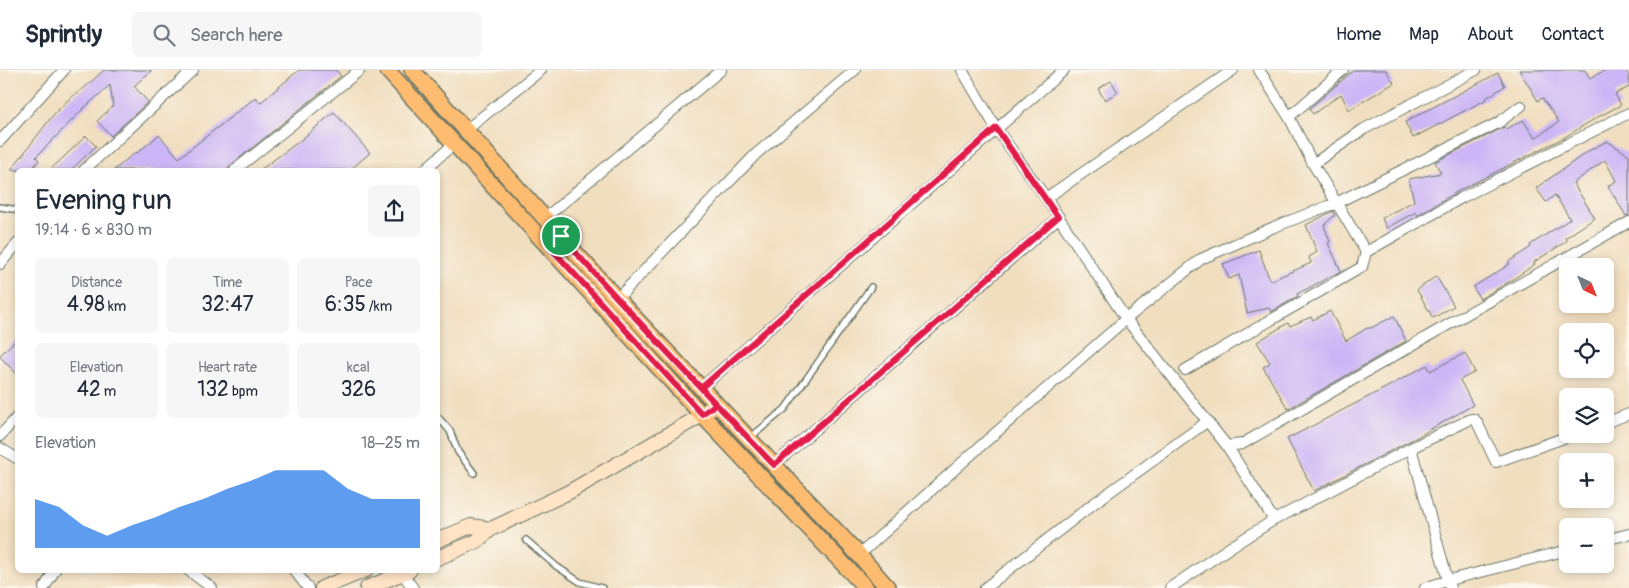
<!DOCTYPE html>
<html lang="en">
<head>
<meta charset="utf-8">
<style>
	:root { --surface:#fff; --page:#f6f6f7; --text:#1f2937; --muted:#747a83; --line:#e0e1e3; --accent:#1a73e8 }
	body { margin:0; font-family:Pangolin,sans-serif; background:var(--page); color:var(--text); height:100vh; display:flex; flex-direction:column; font-size:19px; white-space:nowrap }
	* { box-sizing:border-box; margin:0 }
	p { font-size:16px; color:var(--muted) }
	.icon { flex:none; width:28px; height:28px; fill:none; stroke:currentColor; stroke-width:2; stroke-linecap:round; stroke-linejoin:round }
	.map { position:relative; flex:1; overflow:hidden }
	.details { position:absolute; left:15px; top:98px; width:425px; height:405px; display:flex; flex-direction:column; background:var(--surface); border-radius:8px; box-shadow:0 2px 8px #0003 }
	.details>* { flex:none }
	.needle { width:32px; rotate:137deg }
	.controls { position:absolute; left:1559px; top:188px; display:grid; gap:10px }
	.controls a { display:grid; place-items:center; width:55px; height:55px; border-radius:8px; background:var(--surface); box-shadow:0 2px 8px #0003; font-size:25px }
	.pin { position:absolute; display:grid; place-items:center; width:42px; height:42px; color:#fff; margin:-21px; border:2px solid #fff; border-radius:50%; box-shadow:0 1px 5px #0007 }
	.round { display:grid; place-items:center; flex:none; width:52px; height:52px; border-radius:8px; background:var(--page) }
	.head { display:flex; align-items:center; justify-content:space-between; height:85px; padding:0 20px }
	h1 { font-size:28px; font-weight:600; line-height:38px }
	.metrics { display:grid; grid-template-columns:repeat(3,1fr); gap:8px; height:85px; padding:5px 20px }
	.metrics div { display:grid; align-content:center; border-radius:8px; background:var(--page); text-align:center }
	.metrics b { font-size:21px; font-weight:600 }
	.metrics small { font-size:14px; font-weight:400 }
	.metrics p { font-size:14px }
	.chart { height:140px; padding:10px 20px }
	.chart p { display:flex; justify-content:space-between }
	.chart svg { width:100%; height:90px; margin-top:5px; fill:var(--accent); opacity:.7 }
	header { display:flex; align-items:center; gap:30px; box-sizing:border-box; height:70px; padding:0 25px; background:var(--surface); border-bottom:1px solid var(--line) }
	header strong { font-size:24px }
	nav { display:flex; gap:28px; margin-inline-start:auto; font-size:18px }
	.search { width:350px; height:45px; background:var(--page); display:flex; align-items:center; gap:12px; box-sizing:border-box; padding:0 18px; border-radius:8px; color:var(--muted); font-size:19px }
	.map>svg:first-child { display:block }
</style>
</head>
<body>
<header>
<strong>Sprintly</strong>
<div class="search"><svg class="icon" aria-label="search" viewBox="0 0 24 24"><circle cx="10" cy="10" r="6"/><path d="M15 15l6 6"/></svg>Search here</div>
<nav><a>Home</a><a>Map</a><a>About</a><a>Contact</a></nav>
</header>
<div class="map">
<svg width="1629" height="518" viewBox="0 0 1629 518">
	<rect width="100%" height="100%" fill="#fbf7ec"/>
	<filter id="ink" filterUnits="userSpaceOnUse"><feTurbulence type="fractalNoise" baseFrequency=".02" numOctaves="2"/><feDisplacementMap in="SourceGraphic" scale="10" xChannelSelector="R" yChannelSelector="G"/><feConvolveMatrix kernelMatrix="1 2 1 2 8 2 1 2 1" color-interpolation-filters="sRGB"/></filter>
	<filter id="wash" filterUnits="userSpaceOnUse"><feTurbulence type="fractalNoise" baseFrequency=".0096" numOctaves="4" result="noise"/><feDisplacementMap in="SourceGraphic" scale="20" xChannelSelector="R" yChannelSelector="G"/><feGaussianBlur stdDeviation="1.12" result="paint"/><feColorMatrix in="noise" values="0 0 0 0 0 0 0 0 0 0 0 0 0 0 0 0 0 1.4 0 .05"/><feComposite in="paint" operator="in"/></filter>
	<g filter="url(#wash)">
		<rect width="100%" height="100%" fill="#f1debf"/>
		<g id="blocks">
			<path fill="#ccb5f6" d="M104,0H152L134,16L148,32L111,66L97,51L113,36L110,15L82,40L36,87L39,90L31,100H11L54,44L70,28L83,19Z
				M299,0H336L341,6L231,95L228,100H114L136,82L137,83L159,65L179,88L256,27L260,33Z
				M1354,0H1386L1394,13L1349,40L1341,24L1313,44L1309,39Z
				M1519,0H1585L1590,8L1606,0H1626L1629,6V17L1615,24L1621,35L1596,48L1565,67L1460,120L1417,145L1416,142L1386,158L1382,148L1414,131L1409,109L1441,103L1435,92L1504,57L1506,59L1523,50L1535,68L1559,52L1542,28L1538,31Z
				M1498,3L1505,16L1486,28L1487,29L1413,68L1405,52Z
				M1111,11L1118,22L1105,30L1098,19Z
				M334,42L370,83L350,100H260L301,70Z
				M86,66L96,76L71,100H50Z
				M1607,71L1629,85V145L1626,146L1608,116L1616,111L1605,90L1573,113L1595,148L1565,168L1567,171L1534,192L1535,194L1512,210L1480,229L1473,217L1510,194L1508,192L1531,177L1530,175L1570,149L1555,125L1546,132L1536,118L1590,80Z
				M1333,141L1335,145L1324,155L1330,172L1328,173L1341,201L1297,224L1298,226L1271,242L1269,238L1247,243L1239,205L1229,209L1223,194L1259,180L1270,211L1311,193L1309,187L1317,182L1306,155Z
				M1436,206L1454,236L1433,248L1417,220Z
				M1330,241L1346,271L1367,258H1371L1394,246L1406,271L1288,339L1263,297L1270,293L1257,272L1288,253L1290,256L1311,247L1313,250Z
				M18,268V305L0,287V285Z
				M1465,283L1475,302L1460,310L1473,335L1419,366L1314,421L1287,369L1391,315L1427,295L1430,301Z"/>
		</g>
	</g>
	<g filter="url(#ink)">
		<use href="#blocks" fill-opacity="0" stroke="#687565" stroke-width="1"/>
		<g fill="none" stroke-linecap="round" stroke-linejoin="round">
			<g stroke="#687565" stroke-width="8">
				<path id="service" d="M0,137L18,140
					M438,347L450,361L458,382L474,403
					M751,367L785,339L871,217
					M526,470L556,496L580,512L602,518"/>
			</g>
			<g stroke="#687565" stroke-width="12">
				<path id="minor" d="M962,0L996,58L1046,128L1126,249L1227,376L1274,450L1229,478L1170,518
					M1259,0L1289,47L1313,94L1366,182
					M1289,47L1343,0
					M466,60L541,0
					M0,71L64,0
					M1313,94L1364,59L1476,0
					M84,100L193,0
					M235,100L360,0
					M424,100L454,74
					M1046,128L1233,0
					M545,148L721,0
					M0,194L18,173
					M617,229L756,84L855,0
					M1185,300L1362,197L1366,182L1463,127L1629,43
					M701,318L1064,0
					M1605,353L1629,344
					M0,366L18,346
					M1227,376L1242,374L1423,269L1629,152
					M0,378L18,389
					M1411,378L1450,518
					M774,395L1059,147
					M1274,450L1411,378L1471,349H1474L1477,352L1496,392L1575,364
					M1605,470L1629,464
					M859,485L983,374L1126,249L1201,189L1274,157L1336,133L1498,53L1521,36
					M188,500L212,518
					M294,500L308,518
					M402,503L413,518
					M44,518L55,500
					M985,518L1093,434L1208,351
					M1425,518L1449,510L1568,480"/>
			</g>
			<g stroke="#687565" stroke-width="16">
				<path id="secondary" d="M438,470L471,456L491,459
					M438,488L477,471L491,459L569,422L702,345L716,334
					M322,518L366,500
					M367,518L410,500"/>
			</g>
			<g stroke="#687565" stroke-width="18">
				<path id="primary" d="M387,0L702,345L866,518
					M412,0L617,229L859,485L888,518"/>
			</g>
			<use href="#service" stroke="#fff" stroke-width="5"/>
			<use href="#minor" stroke="#fff" stroke-width="10"/>
			<use href="#secondary" stroke="#ffe4c6" stroke-width="14"/>
			<use href="#primary" stroke="#febc70" stroke-width="15"/>
		</g>
	</g>
	<g fill="none" stroke-linecap="round" stroke-linejoin="round" filter="url(#ink)">
		<g stroke="#fff" stroke-width="10">
			<path id="route" d="M561,166C630,244 702,319 774,395L1058,147L996,58L701,318L716,334L702,344L549,176L561,166"/>
		</g>
		<use href="#route" stroke="#e11d48" stroke-width="6"/>
	</g>
</svg>
<div class="controls">
<a><svg class="needle" viewBox="-14 -14 28 28"><path d="M0-13l5 13h-10z" fill="#e53935"/><path d="M0 13l5-13h-10z" fill="#747a83"/></svg></a>
<a><svg class="icon" aria-label="locate" viewBox="0 0 24 24"><circle cx="12" cy="12" r="6"/><path d="M12 2v4M12 18v4M2 12h4M18 12h4"/></svg></a>
<a><svg class="icon" aria-label="layers" viewBox="0 0 24 24"><path d="M12 4l9 5-9 5-9-5zM3 14l9 5 9-5"/></svg></a>
<a>+</a>
<a>−</a>
</div>
<div class="pin" style="left:561px;top:166px;background:#1e9e55"><svg class="icon" aria-label="arrive" viewBox="0 0 24 24"><path d="M6 21V4h12l-3 4 3 4H6"/></svg></div>
<section class="details">
<div class="head"><div><h1>Evening run</h1><p>19:14 · 6 × 830 m</p></div><a class="round"><svg class="icon" aria-label="share" viewBox="0 0 24 24"><path d="M12 15V3M7 8l5-5 5 5M5 13v7h14v-7"/></svg></a></div>
<div class="metrics">
<div><p>Distance</p><b>4.98<small> km</small></b></div>
<div><p>Time</p><b>32:47</b></div>
<div><p>Pace</p><b>6:35<small> /km</small></b></div>
</div>
<div class="metrics">
<div><p>Elevation</p><b>42<small> m</small></b></div>
<div><p>Heart rate</p><b>132<small> bpm</small></b></div>
<div><p>kcal</p><b>326</b></div>
</div>
<div class="chart"><p><span>Elevation</span>18–25 m</p>
<svg viewBox="0 0 160 44" preserveAspectRatio="none"><path d="M0 44V20L10 24L20 33L30 38L40 33L50 29L60 24L70 20L80 15L90 11L100 6L110 6L120 6L130 15L140 20L150 20L160 20V44z"/></svg>
</div>
</section>
</div>
</body>
</html>
